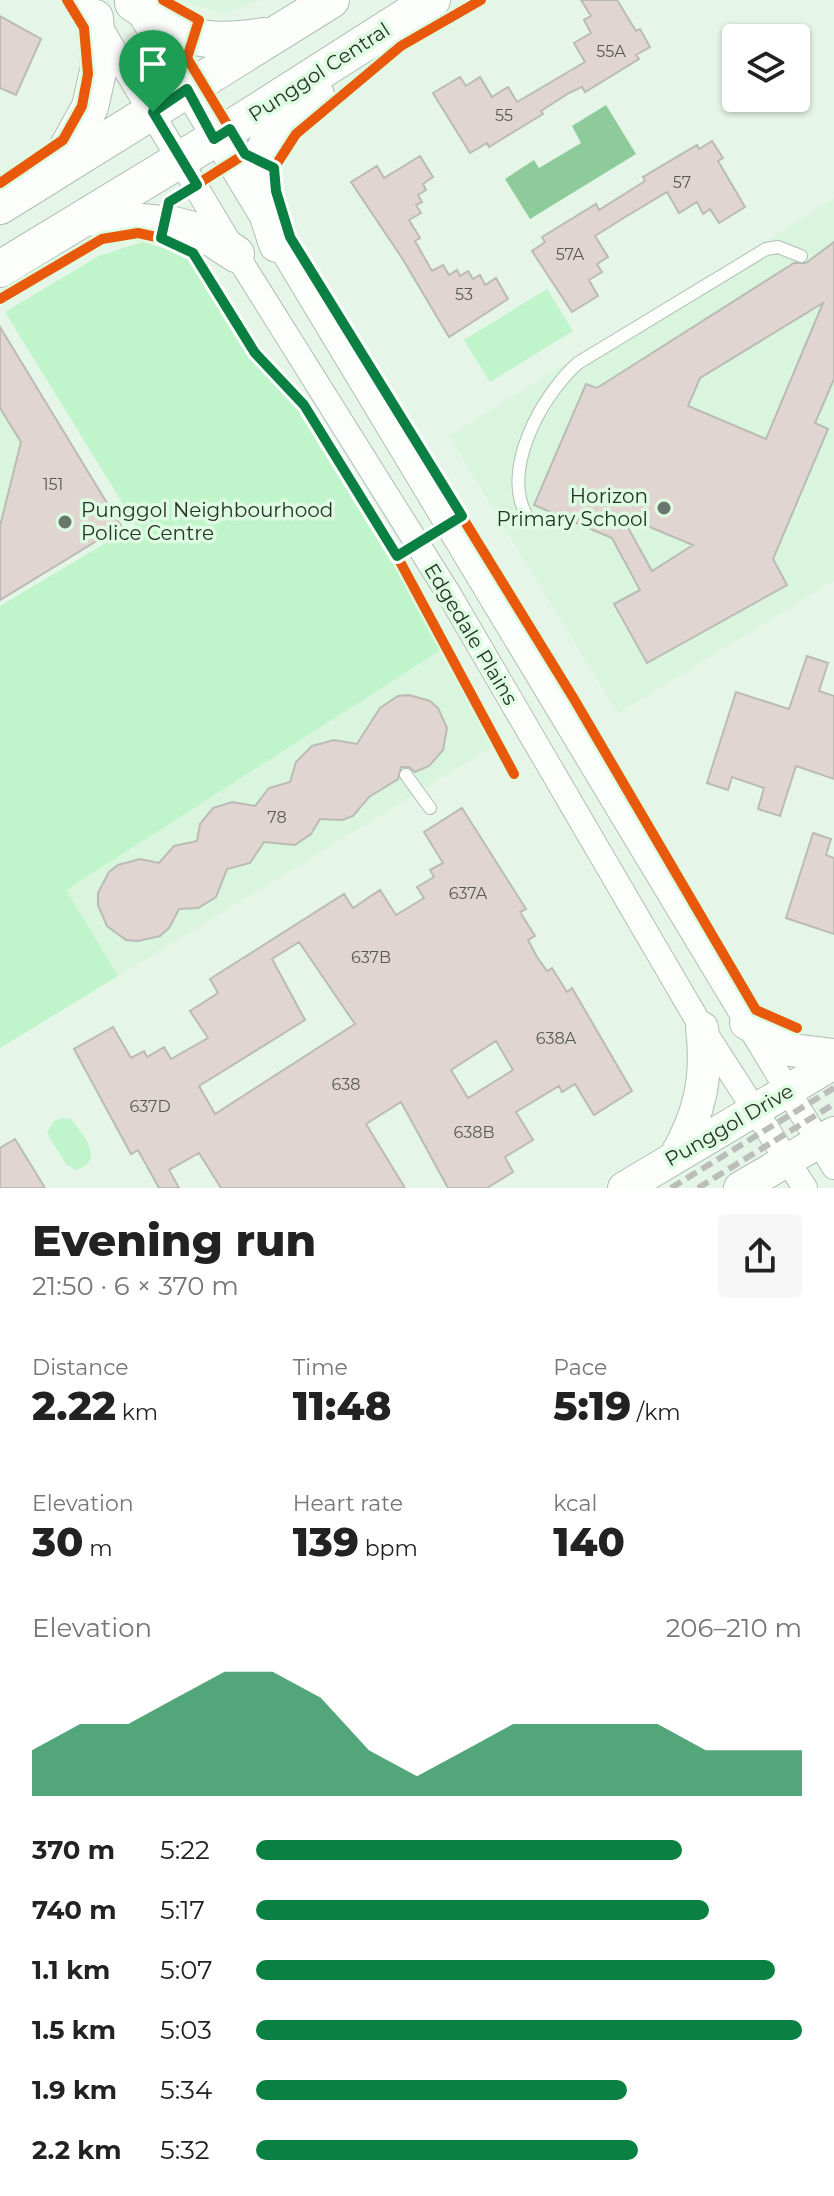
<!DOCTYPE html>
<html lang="en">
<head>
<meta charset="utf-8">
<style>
	:root { --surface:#fff; --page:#f6f6f6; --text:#222; --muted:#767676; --accent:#0b8043 }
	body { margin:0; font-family:Montserrat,sans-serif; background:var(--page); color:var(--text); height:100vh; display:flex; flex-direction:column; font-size:30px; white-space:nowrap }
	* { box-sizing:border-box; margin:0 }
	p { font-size:26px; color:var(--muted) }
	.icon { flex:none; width:44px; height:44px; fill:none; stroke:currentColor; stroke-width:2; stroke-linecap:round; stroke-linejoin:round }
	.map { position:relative; height:1188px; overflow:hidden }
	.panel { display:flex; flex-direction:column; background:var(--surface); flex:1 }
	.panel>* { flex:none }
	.fabs { position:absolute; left:722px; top:24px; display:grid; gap:16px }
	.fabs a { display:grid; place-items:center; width:88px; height:88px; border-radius:8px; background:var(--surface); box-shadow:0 2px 6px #0004; font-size:40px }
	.pin { position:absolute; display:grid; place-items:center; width:68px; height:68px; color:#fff; margin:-82px -34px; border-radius:50% 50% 50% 0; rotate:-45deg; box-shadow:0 0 8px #0007 }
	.pin .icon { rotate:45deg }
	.round { display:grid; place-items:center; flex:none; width:84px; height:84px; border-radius:8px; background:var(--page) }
	.headline { display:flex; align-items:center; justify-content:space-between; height:136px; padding:0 32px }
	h1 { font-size:44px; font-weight:800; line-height:60px }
	.figures { display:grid; grid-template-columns:repeat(3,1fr); gap:12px; height:136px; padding:8px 32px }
	.figures div { display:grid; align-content:center }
	.figures b { font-size:40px; font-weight:800 }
	.figures small { font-size:22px; font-weight:400 }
	.figures p { font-size:22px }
	.chart { height:224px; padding:16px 32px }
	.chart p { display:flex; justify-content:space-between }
	.chart svg { width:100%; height:144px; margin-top:8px; fill:var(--accent); opacity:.7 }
	ul { padding:0 32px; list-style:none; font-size:26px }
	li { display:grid; grid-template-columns:128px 96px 1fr; align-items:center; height:60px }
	li i { height:20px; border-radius:10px; background:var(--accent) }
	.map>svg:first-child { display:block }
</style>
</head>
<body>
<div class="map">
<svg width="834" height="1188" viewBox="0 0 834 1188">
	<rect width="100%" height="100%" fill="#e5f5e7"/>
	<path fill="#d9f5de" d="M178,0H261L224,13Z
		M834,199V580L618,713L449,436Z
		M0,408L21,442L0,526Z
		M444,648L496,744L118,976L65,890Z"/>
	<path fill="#c0f4ca" d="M142,242L182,253L206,281L252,356L298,406L444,648L66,890L118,976L0,1048V606L136,525L5,312L99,256Z
		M547,289L573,331L490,382L464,340Z
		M62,1118L71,1119C82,1134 107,1160 76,1170L66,1164L47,1133L54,1121Z"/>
	<path fill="#8ecb9b" d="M606,105L636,154L530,219L505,179L534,160L539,168L581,143L572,126Z"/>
	<path fill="#e1d5d2" stroke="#bbbbb5" stroke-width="2" fill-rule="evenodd" d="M581,0H617L636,31L640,29L650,47L636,55L639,59L585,92L582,87L569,93L541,111L543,114L489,147L487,143L470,153L433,93L460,77L466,86L480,77L492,97L508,87L517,102L585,62L574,43L591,33L584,20L591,16Z
		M0,16L41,39L16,95L0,88Z
		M712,141L723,158L718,161L745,207L719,223L710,209L703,214L697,202L679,213L667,192L622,219L595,236L608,257L597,264L602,272L589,280L598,296L572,312L532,251L545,242L542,237L596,204L599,210L645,181L643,177L697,145L699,149Z
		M420,156L433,177L423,184L426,190L418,195L422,202L416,205L421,213L409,220L420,238L415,241L432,271L443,265L449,275L457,270L460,276L468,271L473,279L480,275L485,285L496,278L508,299L449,337L402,258L351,182L377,166L384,178Z
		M834,242V379L815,423L828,429L773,559L787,585L647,663L614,604L640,590L612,538L534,505L586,384L597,388L794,263H806ZM823,303L766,439L688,406L700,378ZM621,515L693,545L652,571Z
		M0,327L121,526L0,600V526L21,442L0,408Z
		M807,656L828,663L819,691L834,696V779L796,766L780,816L758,809L764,788L732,777L728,790L707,783L736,692L789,709Z
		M409,695L430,701L438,708L447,728L443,750L429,766L415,772L409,767H401L398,779L369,797L353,816L342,820L320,819L311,834L295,845L264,842L250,863L227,869L216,897L198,908L179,909L169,928L160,936L138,941L126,940L107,926L98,905V893L109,872L118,865L140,859L159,863L174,846L197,841L200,824L213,808L232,802L255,806L269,788L290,782L296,762L312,746L334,740L357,744L380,708L398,696Z
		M462,808L526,909L520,912L535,936L528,940L537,957L547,971L552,968L567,992L572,988L632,1091L594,1115L575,1084L562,1092L559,1086L516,1112L533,1140L505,1157L513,1172L487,1188H448L401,1102L366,1124L405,1188H221L199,1153L169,1170L179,1188H159L138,1150L131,1154L74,1049L113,1027L131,1058L144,1051L147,1057L164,1047L171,1059L208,1038L190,1011L218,993L210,979L344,894L353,908L380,890L396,915L424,898L417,887L434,877L430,870L443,863L424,832ZM299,942L355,1024L215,1114L199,1086L305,1020L272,959ZM496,1041L513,1070L468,1098L451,1070Z
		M813,833L831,839L826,855L834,858V934L786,918Z
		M15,1139L45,1188H0V1148Z"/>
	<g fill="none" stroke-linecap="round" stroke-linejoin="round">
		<g stroke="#b1beb3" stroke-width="14">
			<path id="service" d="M528,518C499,471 542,395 578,363L766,249L778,247L801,256
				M406,775L430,808"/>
		</g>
		<g stroke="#b1beb3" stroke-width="26">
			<path id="minor" d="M84,0L236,254L450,596L702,1028L805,1188
				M138,11L834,1167"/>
		</g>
		<g stroke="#b1beb3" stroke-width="34">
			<path id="tertiary" d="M746,1023L791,1050L834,1055
				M675,1157C700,1114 708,1077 702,1028
				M624,1188L834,1063
				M740,1188L834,1133"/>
		</g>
		<g stroke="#b1beb3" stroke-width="38">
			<path id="secondary" d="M133,3C185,39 200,45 264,36
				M55,170L90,107L99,67L95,18
				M0,206L331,0
				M86,217L174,225L204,233L236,254
				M277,244C250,161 247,154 316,95
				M0,269L214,139L432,0"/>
		</g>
		<use href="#service" stroke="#fbfefb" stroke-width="12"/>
		<use href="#minor" stroke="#fbfefb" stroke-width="24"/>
		<use href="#tertiary" stroke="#fbfefb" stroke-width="32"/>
		<use href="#secondary" stroke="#fbfefb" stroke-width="36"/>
		<path stroke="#babdba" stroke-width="6" stroke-dasharray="12 6" stroke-linecap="butt" d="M671,1188L834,1088
			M698,1188L834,1104"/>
		<g stroke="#defce2" stroke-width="15">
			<path id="cycleway" d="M163,0L199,20L187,58L245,154
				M481,0L401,46L296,134L274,168L276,191L290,237L574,699L756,1010L797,1028
				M0,183L63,140L82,106L88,74L84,28L67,0
				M161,238L169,202L245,154L274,168
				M0,299L102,239L138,233L161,238L193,253L255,353L304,405L397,556L514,774"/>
		</g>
		<use href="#cycleway" stroke="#e8590c" stroke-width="10"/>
	</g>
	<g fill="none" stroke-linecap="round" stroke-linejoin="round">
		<g stroke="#fff" stroke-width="16">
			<path id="route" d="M187,89L214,139L230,129L245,154L274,168L276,191L290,237L462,516L397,556L304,405L255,353L193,253L161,238L169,202L197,185L153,112Z"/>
		</g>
		<use href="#route" stroke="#0b8043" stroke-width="10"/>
	</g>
	<g fill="#6a766b" stroke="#defce2" stroke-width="3">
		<circle cx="664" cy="508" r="8"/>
		<circle cx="65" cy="522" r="8"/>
	</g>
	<g text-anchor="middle" stroke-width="7" stroke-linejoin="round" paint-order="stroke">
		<g font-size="16" fill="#565b52">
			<text x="611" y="57">55A</text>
			<text x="504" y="121">55</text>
			<text x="682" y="188">57</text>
			<text x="570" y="260">57A</text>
			<text x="464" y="300">53</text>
			<text x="53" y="490">151</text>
			<text x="277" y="823">78</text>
			<text x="468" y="899">637A</text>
			<text x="371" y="963">637B</text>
			<text x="556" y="1044">638A</text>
			<text x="346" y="1090">638</text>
			<text x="150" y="1112">637D</text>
			<text x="474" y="1138">638B</text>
		</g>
		<g font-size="20" fill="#273228" stroke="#defce2">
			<text transform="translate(319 72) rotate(-33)" y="7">Punggol Central</text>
			<text transform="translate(471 634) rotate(59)" y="7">Edgedale Plains</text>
			<text transform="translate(729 1125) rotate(-30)" y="7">Punggol Drive</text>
		</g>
		<g font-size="20" fill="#273228" stroke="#defce2" text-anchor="end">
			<text x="648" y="503">Horizon<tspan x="648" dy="23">Primary School</tspan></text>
			<text x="81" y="517" text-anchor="start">Punggol Neighbourhood<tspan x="81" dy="23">Police Centre</tspan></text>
		</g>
	</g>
</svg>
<div class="fabs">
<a><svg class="icon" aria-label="layers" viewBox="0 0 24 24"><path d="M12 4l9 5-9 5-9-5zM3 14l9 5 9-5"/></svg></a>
</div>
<div class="pin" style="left:153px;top:112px;background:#1e9e55"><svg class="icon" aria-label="arrive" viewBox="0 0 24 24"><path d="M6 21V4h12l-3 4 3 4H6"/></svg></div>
</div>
<section class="panel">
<div class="headline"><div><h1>Evening run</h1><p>21:50 · 6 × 370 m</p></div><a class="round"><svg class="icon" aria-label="share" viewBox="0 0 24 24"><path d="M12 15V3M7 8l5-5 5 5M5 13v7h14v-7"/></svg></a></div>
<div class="figures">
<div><p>Distance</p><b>2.22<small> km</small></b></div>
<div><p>Time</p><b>11:48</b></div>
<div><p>Pace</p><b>5:19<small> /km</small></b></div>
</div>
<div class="figures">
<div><p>Elevation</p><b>30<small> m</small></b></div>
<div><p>Heart rate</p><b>139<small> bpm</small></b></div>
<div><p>kcal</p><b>140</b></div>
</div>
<div class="chart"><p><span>Elevation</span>206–210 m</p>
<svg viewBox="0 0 160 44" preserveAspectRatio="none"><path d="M0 44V30L10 22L20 22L30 14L40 6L50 6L60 14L70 30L80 38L90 30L100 22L110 22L120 22L130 22L140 30L150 30L160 30V44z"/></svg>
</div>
<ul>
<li><b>370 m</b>5:22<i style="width:78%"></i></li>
<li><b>740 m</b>5:17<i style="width:83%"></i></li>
<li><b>1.1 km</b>5:07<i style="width:95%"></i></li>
<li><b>1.5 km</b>5:03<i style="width:100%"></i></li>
<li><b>1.9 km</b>5:34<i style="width:68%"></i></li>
<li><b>2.2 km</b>5:32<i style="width:70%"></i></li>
</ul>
</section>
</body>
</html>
